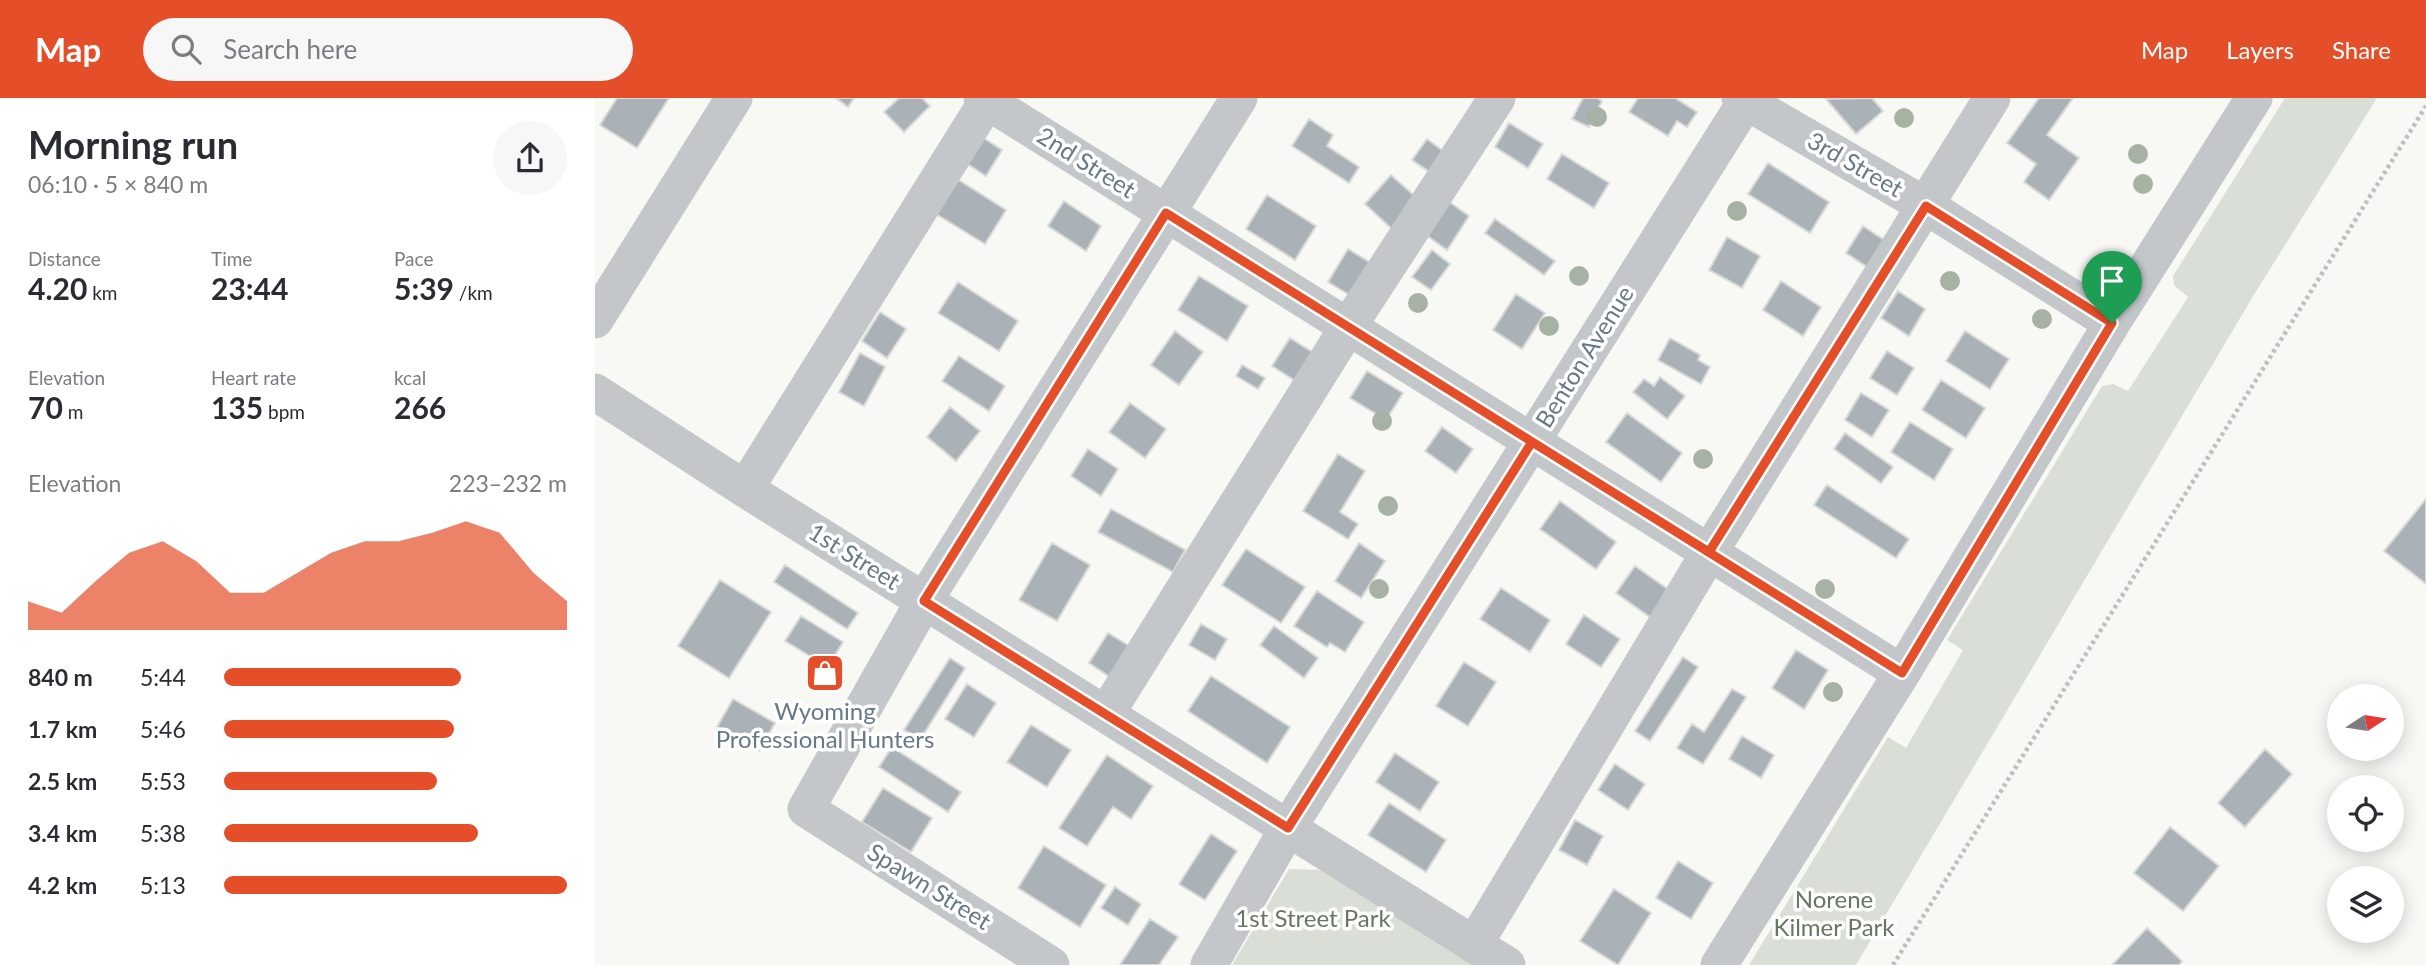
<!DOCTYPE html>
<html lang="en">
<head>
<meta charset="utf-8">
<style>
	:root { --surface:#fff; --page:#f7f7f7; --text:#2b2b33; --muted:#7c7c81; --accent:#e44e29 }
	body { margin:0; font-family:Lato,sans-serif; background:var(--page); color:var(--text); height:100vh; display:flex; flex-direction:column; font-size:26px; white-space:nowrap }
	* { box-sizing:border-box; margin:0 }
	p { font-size:23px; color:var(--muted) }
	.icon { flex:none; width:38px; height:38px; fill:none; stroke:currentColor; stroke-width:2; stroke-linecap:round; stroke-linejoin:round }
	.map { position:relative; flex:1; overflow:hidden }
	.side { display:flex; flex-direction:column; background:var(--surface); width:595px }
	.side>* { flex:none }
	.needle { width:46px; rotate:78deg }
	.buttons { position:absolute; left:1732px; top:586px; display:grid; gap:14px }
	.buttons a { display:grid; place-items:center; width:77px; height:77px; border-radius:50%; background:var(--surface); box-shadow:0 4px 18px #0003; font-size:35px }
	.pin { position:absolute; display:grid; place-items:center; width:60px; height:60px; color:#fff; margin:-72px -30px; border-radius:50% 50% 50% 0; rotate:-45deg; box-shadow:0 0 7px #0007 }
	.pin .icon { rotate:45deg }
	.round { display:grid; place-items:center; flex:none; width:74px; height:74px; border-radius:37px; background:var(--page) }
	.summary { display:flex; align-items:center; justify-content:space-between; height:119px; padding:0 28px }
	h1 { font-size:38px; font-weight:700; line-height:52px }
	.figures { display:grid; grid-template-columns:repeat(3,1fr); gap:10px; height:119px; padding:7px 28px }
	.figures div { display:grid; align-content:center }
	.figures b { font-size:30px; font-weight:700 }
	.figures small { font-size:19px; font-weight:400 }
	.figures p { font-size:19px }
	.chart { height:196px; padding:14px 28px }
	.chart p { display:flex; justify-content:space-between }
	.chart svg { width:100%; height:126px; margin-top:7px; fill:var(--accent); opacity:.7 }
	ul { padding:0 28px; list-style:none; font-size:23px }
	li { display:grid; grid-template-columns:112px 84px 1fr; align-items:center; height:52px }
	li i { height:18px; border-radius:9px; background:var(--accent) }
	header { display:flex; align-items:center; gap:42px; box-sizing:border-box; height:98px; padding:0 35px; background:var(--accent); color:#fff }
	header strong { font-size:33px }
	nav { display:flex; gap:38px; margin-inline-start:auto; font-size:24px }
	.search { width:490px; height:63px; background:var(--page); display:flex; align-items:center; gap:18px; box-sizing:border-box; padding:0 24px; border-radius:38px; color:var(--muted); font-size:26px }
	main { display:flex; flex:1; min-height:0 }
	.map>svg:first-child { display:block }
</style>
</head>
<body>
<header>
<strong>Map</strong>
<div class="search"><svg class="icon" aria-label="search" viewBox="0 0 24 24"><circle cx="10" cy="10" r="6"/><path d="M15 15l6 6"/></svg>Search here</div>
<nav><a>Map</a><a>Layers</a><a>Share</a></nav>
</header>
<main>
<section class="side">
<div class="summary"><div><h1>Morning run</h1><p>06:10 · 5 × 840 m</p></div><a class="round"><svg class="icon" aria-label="share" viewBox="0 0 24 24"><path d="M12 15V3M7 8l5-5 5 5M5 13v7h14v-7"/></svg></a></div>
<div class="figures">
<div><p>Distance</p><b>4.20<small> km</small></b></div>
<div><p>Time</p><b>23:44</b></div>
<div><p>Pace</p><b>5:39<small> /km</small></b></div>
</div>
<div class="figures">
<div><p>Elevation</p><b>70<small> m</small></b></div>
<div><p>Heart rate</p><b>135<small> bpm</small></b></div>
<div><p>kcal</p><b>266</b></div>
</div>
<div class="chart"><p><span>Elevation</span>223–232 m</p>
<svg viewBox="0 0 160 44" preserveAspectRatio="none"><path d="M0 44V34L10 38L20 27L30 17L40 13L50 20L60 31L70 31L80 24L90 17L100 13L110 13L120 10L130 6L140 10L150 24L160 34V44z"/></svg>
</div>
<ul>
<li><b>840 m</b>5:44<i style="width:69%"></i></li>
<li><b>1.7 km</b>5:46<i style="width:67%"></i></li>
<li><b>2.5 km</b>5:53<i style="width:62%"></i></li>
<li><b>3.4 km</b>5:38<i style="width:74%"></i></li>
<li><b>4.2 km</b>5:13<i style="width:100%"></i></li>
</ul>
</section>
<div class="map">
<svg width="1831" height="867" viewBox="0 0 1831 867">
	<rect width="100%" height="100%" fill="#f8f8f5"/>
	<path fill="#d9dfd6" d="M1690,0H1782L1660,195L1261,867H1154L1293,639L1311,650L1368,552L1352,542L1507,288L1518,286L1533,293L1593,199L1579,187L1578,178Z
		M694,771L728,772L878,867H637Z"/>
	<path fill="#aab2b8" stroke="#d9d9d7" stroke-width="2" d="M22,0H74L42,50L5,27Z
		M241,0H259L253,9Z
		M304,0H327L335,8L309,34L289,14Z
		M988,0H1002L1007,3L994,29L977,21Z
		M1043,0H1080L1102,14L1092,29L1082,23L1073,38L1034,14Z
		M1277,0L1288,13L1261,36L1231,1Z
		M1444,0H1478L1452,37L1484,60L1454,102L1429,84L1441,66L1412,45Z
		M714,21L738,37L732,48L764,69L754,85L697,48Z
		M914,25L948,46L933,70L900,49Z
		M387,39L407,52L391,78L371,65Z
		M832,41L856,59L842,79L817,62Z
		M967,56L1014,85L999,110L952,81Z
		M1173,65L1234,104L1215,135L1153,96Z
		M796,77L823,101L797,131L770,106Z
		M362,81L411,112L390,146L341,116Z
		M672,97L721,128L700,162L651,131Z
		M469,103L506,128L491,153L453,128Z
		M853,103L874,118L852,152L831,137Z
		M900,121L960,163L949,177L890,135Z
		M1268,128L1295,146L1278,173L1251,155Z
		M1132,139L1165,158L1147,190L1114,172Z
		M753,151L781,168L761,201L733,184Z
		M837,152L855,166L836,192L817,179Z
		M604,178L653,208L632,243L583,212Z
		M1186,183L1226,209L1208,238L1168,212Z
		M363,184L423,223L404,253L343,215Z
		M1303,193L1330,211L1314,238L1286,220Z
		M921,196L950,215L927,251L898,232Z
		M285,214L311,231L292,260L267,243Z
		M580,233L608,254L584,287L556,267Z
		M1370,233L1414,261L1395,291L1351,263Z
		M695,240L725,259L707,287L677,268Z
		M1075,240L1105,257L1103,262L1115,269L1106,286L1063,262Z
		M1292,253L1319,270L1302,297L1275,280Z
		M265,255L290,269L269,308L244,294Z
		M364,258L410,288L394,313L347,283Z
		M647,267L670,280L663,291L641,278Z
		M772,273L808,295L791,322L755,300Z
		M1065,279L1090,298L1072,321L1038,294L1049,281L1059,288Z
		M1346,282L1390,310L1371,340L1327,312Z
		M1266,295L1294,312L1277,339L1250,322Z
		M535,305L571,331L550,360L514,334Z
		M355,309L385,333L361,363L332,339Z
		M1032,315L1087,355L1066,384L1011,344Z
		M1315,324L1358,351L1339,382L1296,354Z
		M847,329L878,351L861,375L830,353Z
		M1250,335L1298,369L1286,385L1239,351Z
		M493,351L523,371L506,398L476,378Z
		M743,356L770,373L745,414L763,426L753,441L708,413Z
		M1232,387L1314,441L1301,460L1219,407Z
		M1831,401V486L1789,453Z
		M965,403L1021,444L1001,471L945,431Z
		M516,411L590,452L578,474L503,434Z
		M457,445L495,467L462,523L424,502Z
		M764,445L790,463L766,500L740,483Z
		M651,451L710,489L686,525L627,487Z
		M190,467L263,515L252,531L179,484Z
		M1040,468L1081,497L1062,524L1021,495Z
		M125,482L176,514L134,580L83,548Z
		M906,490L955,522L935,554L885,521Z
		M722,493L769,524L750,554L735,545L732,549L699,528Z
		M989,517L1025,541L1006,569L971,546Z
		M206,518L248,544L233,569L190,543Z
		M606,526L632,541L620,562L594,547Z
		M679,528L723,560L709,580L665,547Z
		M513,535L541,552L521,583L494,565Z
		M1201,552L1233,572L1209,611L1177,590Z
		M1088,559L1103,569L1055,643L1040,633Z
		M355,560L370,570L325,642L309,632Z
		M869,564L901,584L873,628L841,608Z
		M616,578L695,629L672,665L593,613Z
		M372,586L401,605L379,639L350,621Z
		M1137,591L1151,599L1108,666L1082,650L1097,626L1109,634Z
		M138,601L180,625L164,653L122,629Z
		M436,627L476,652L452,689L412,664Z
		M1147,638L1179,657L1166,680L1134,661Z
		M297,649L366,694L353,714L284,669Z
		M1670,651L1697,676L1650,729L1623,705Z
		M800,655L844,684L825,713L781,684Z
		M512,657L558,688L536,721L518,709L492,748L464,730Z
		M1020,666L1050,686L1033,712L1003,692Z
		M288,690L337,720L316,754L267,724Z
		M794,705L851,742L831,774L773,737Z
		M980,722L1008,738L992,767L964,752Z
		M1575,729L1624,768L1588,813L1539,775Z
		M616,736L642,753L610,802L584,786Z
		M449,748L511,787L485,829L423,790Z
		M1083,763L1118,785L1096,821L1061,800Z
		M520,789L546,806L533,827L506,810Z
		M1019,791L1056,815L1023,867L985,843Z
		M555,821L583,839L564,867H525Z
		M1552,830L1587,863L1584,867H1517Z"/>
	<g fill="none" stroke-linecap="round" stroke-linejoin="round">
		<path stroke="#bdc0c2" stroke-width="4.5" stroke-dasharray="3.5 3.5" stroke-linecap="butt" d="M1298,867L1831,8"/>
		<path stroke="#c3c7ca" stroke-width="37" d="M387,0L1307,575
			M1145,0L1331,108L1517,225
			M0,222L139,0
			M0,294L150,391L912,867
			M150,391L394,0
			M511,616L753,229L902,0
			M879,847L1114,455L1397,0
			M456,867L211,711L329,503L644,0
			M614,867L693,730L1153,0
			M1124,867L1307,575L1517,225L1659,0"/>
	</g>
	<g fill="#a8b2a4">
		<circle cx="1002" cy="19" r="10"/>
		<circle cx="1309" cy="20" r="10"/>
		<circle cx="1543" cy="56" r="10"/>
		<circle cx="1548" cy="86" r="10"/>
		<circle cx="1142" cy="113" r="10"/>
		<circle cx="984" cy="178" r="10"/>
		<circle cx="1355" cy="183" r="10"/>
		<circle cx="823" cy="205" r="10"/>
		<circle cx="1447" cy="221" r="10"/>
		<circle cx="954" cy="228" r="10"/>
		<circle cx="787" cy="323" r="10"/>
		<circle cx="1108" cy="361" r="10"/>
		<circle cx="793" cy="408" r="10"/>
		<circle cx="784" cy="491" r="10"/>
		<circle cx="1230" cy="491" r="10"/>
		<circle cx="1238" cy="594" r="10"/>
	</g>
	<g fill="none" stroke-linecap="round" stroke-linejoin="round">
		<g stroke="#fff" stroke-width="14">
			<path id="route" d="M1517,225L1331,108L1114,454L937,344L693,730L329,503L571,115C817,268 1062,422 1307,575L1517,225"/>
		</g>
		<use href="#route" stroke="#e44e29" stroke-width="9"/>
	</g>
	<defs>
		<g id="shop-square" transform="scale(2.0125)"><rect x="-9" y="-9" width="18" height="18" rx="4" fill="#e44e29" stroke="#fff"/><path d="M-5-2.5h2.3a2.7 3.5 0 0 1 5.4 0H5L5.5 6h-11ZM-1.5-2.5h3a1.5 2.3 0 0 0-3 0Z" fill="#fff"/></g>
	</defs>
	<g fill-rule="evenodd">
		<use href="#shop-square" x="230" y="575"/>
	</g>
	<g text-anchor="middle" stroke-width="7" stroke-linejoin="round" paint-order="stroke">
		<g font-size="24" fill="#677986" stroke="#fff">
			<text transform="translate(491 65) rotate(32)" y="8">2nd Street</text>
			<text transform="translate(1260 67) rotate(30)" y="8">3rd Street</text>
			<text transform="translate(990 259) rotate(-58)" y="8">Benton Avenue</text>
			<text transform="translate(259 459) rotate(32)" y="8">1st Street</text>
			<text transform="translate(334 789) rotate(32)" y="8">Spawn Street</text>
		</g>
		<g font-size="24" fill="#677986" stroke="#fff">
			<text x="230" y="622">Wyoming<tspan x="230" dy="28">Professional Hunters</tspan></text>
		</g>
		<g font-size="24" fill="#667862" stroke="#fff">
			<text x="1239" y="810">Norene<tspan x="1239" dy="28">Kilmer Park</tspan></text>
			<text x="718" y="829">1st Street Park</text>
		</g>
	</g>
</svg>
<div class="buttons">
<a><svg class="needle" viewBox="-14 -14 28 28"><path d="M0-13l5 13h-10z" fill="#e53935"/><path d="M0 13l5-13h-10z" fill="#7c7c81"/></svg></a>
<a><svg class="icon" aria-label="locate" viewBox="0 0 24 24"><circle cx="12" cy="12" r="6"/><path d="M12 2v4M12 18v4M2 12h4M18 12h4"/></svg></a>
<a><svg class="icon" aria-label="layers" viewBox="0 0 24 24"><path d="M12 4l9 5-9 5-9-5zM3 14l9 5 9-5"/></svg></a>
</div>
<div class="pin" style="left:1517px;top:225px;background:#1e9e55"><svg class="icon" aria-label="arrive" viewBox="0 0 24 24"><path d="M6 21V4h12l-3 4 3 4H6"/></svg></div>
</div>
</main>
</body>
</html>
